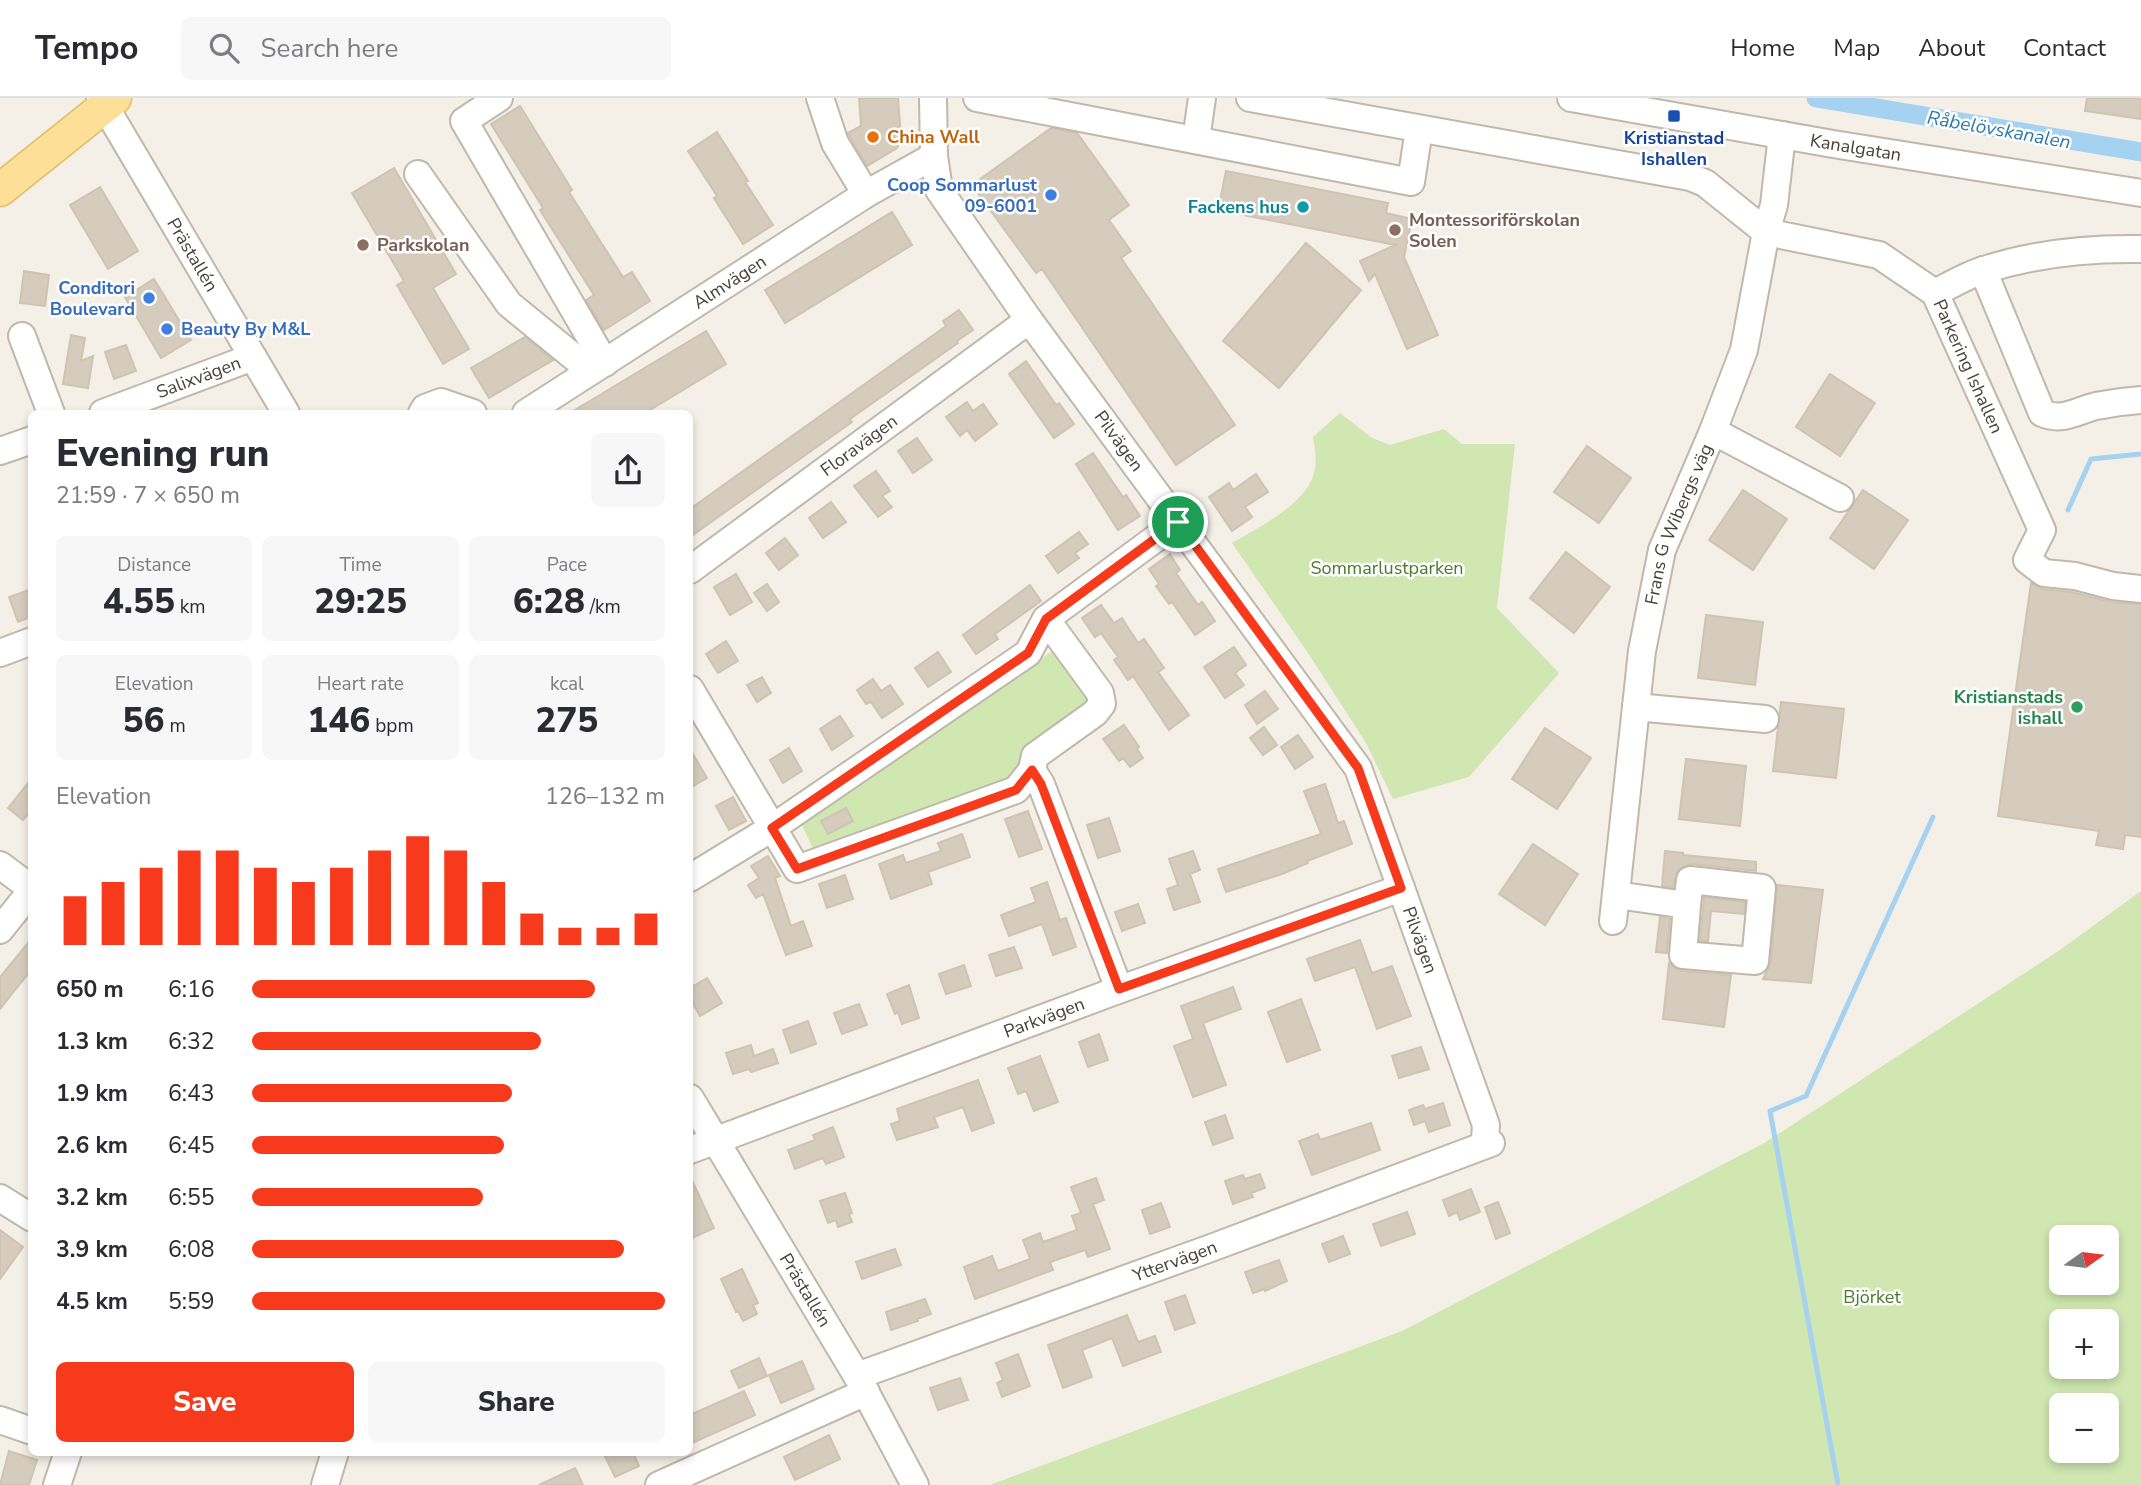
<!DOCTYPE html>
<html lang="en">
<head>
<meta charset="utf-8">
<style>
	:root { --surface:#fff; --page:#f7f7f7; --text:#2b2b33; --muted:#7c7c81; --line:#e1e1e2; --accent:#f73a1b }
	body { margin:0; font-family:"Nunito Sans",sans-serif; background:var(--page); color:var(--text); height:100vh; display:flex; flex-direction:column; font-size:26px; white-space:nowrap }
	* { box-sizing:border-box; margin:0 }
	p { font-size:23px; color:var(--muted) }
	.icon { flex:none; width:38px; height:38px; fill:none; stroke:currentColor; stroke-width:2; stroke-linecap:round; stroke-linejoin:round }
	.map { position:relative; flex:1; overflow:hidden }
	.details { position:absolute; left:28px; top:312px; width:665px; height:1046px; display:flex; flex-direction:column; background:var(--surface); border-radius:10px; box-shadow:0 4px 10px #0003 }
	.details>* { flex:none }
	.needle { width:46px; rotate:76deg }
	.fabs { position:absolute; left:2049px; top:1127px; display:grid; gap:14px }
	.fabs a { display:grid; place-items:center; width:70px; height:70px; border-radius:10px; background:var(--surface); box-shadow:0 4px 10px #0003; font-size:35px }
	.pin { position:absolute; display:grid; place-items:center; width:60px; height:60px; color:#fff; margin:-30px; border:4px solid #fff; border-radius:50%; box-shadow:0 2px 7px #0007 }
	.round { display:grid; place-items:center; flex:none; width:74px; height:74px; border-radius:10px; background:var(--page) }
	.summary { display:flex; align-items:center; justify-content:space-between; height:119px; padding:0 28px }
	h1 { font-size:38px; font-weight:800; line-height:52px }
	.stats { display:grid; grid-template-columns:repeat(3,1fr); gap:10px; height:119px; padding:7px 28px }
	.stats div { display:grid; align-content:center; border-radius:10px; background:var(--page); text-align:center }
	.stats b { font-size:35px; font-weight:800 }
	.stats small { font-size:19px; font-weight:400 }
	.stats p { font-size:19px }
	.chart { height:196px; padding:14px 28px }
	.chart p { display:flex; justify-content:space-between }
	.chart svg { width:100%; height:126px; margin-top:7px; stroke:var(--accent); stroke-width:6 }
	.primary-button { display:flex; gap:14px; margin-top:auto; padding:14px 28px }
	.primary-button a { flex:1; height:80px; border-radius:10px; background:var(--accent); color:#fff; font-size:28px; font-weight:800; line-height:80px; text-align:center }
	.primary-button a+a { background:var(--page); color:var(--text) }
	ul { padding:0 28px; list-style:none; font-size:23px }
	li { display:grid; grid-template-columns:112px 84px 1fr; align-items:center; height:52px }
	li i { height:18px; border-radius:9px; background:var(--accent) }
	header { display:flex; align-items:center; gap:42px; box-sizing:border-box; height:98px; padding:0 35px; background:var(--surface); border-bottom:2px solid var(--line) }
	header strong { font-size:33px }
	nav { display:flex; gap:38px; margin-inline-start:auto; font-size:24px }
	.search { width:490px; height:63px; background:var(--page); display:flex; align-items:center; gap:18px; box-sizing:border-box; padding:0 24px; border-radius:10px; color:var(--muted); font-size:26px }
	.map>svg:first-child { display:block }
</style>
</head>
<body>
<header>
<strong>Tempo</strong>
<div class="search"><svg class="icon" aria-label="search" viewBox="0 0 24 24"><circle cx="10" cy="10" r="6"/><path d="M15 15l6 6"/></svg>Search here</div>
<nav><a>Home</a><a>Map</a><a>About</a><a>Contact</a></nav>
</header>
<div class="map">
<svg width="2141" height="1387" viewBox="0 0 2141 1387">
	<rect width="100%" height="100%" fill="#f4f0e8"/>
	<path fill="#d0e7b1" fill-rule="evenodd" d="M1340,315L1372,340L1390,347L1444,331L1462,346H1515L1497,510L1559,575L1469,679L1393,701L1366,645L1308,555L1232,445C1257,430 1304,407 1313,378C1318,365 1315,352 1313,339Z
		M1051,554L1060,555L1091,597L1092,608L1031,653L1011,677L994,691L815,755L800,723Z
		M2141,793V1387H990L1402,1233L1766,1044L2060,852ZM2107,1139V1185H2062V1139ZM2062,1223H2107V1269H2062ZM2062,1307H2107V1353H2062Z"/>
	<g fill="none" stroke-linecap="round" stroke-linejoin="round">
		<path stroke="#a5d2f0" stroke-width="5" d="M2068,412L2091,361L2141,356
			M1838,1387L1770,1013L1806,998L1933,719"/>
		<path stroke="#a5d2f0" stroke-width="19" d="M1816,0L2141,54"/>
	</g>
	<path fill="#d5ccbd" stroke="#d0c3b1" stroke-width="2" d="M859,0H898L901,39L897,50L867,68L848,35L861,28Z
		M2087,0H2141V21L2085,13Z
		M520,8L572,92L569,94L623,179L632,174L650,203L604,232L586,202L594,197L540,112L543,110L491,26Z
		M1051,30L1077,35L1129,107L1109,122L1131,153L1121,160L1235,327L1176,367L1042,171L1036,175L972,87Z
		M717,34L748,83L745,84L773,127L743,146L714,100L717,98L688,53Z
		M394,70L456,176L433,190L469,251L443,266L397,187L404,183L352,95Z
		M1226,73L1388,105L1386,115L1412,121L1404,159L1438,237L1407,251L1375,176L1369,183L1360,163L1395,147L1218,112Z
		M100,89L138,153L108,171L70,107Z
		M892,114L912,147L785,225L765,192Z
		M1306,145L1361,192L1279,290L1223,243Z
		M24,173L49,177L45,208L20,205Z
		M154,181L191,242L161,260L125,199Z
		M959,212L973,232L957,243L958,245L850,321L852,324L690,439V411L946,228L943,223Z
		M706,233L726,266L645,315H570Z
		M71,237L85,240L81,263L93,258L88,290L63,286Z
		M525,239L553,262L489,300L471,270Z
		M126,247L136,273L114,281L105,254Z
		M1026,263L1056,307L1059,305L1074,326L1054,340L1009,276Z
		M1830,276L1875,305L1840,358L1796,329Z
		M967,304L973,313L983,306L997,326L975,343L967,332L960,338L946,319Z
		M917,340L932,362L913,375L898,353Z
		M1587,348L1631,380L1599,425L1554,394Z
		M1093,355L1123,399L1126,397L1140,418L1118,432L1076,366Z
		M876,373L890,393L882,398L892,409L878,419L854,388Z
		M1256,376L1268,394L1245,409L1252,419L1232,433L1209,399L1229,385L1233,392Z
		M1743,392L1787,421L1753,472L1709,442Z
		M1863,392L1908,422L1874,471L1830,440Z
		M831,404L846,424L823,440L809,420Z
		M1079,434L1088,446L1075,455L1079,460L1058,475L1046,458Z
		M785,440L798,457L779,472L766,455Z
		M1566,454L1610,489L1574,535L1530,500Z
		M1170,456L1180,472L1176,475L1198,507L1202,504L1215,523L1195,537L1172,504L1169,506L1156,488L1159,486L1149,471Z
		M736,476L752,504L730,517L714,489Z
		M2031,485L2042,491L2072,494L2111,504L2141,506V739L2125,737L2123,751L2096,747L2099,733L1998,718Z
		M767,486L779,504L767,513L754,495Z
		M1030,487L1041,503L995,536L998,541L976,556L963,537Z
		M32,491V518L18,524L9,499Z
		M1101,507L1114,525L1122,520L1138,545L1144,541L1164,570L1158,574L1189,617L1169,632L1133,578L1128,582L1114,562L1118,559L1101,535L1095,539L1082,520Z
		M1706,517L1763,524L1755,587L1698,580Z
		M726,543L738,563L718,575L706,556Z
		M1234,549L1246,567L1235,575L1244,587L1225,600L1204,569Z
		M938,554L951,574L928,589L915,570Z
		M762,579L771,595L757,604L747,587Z
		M873,581L881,593L890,587L903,606L882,620L871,604L866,606L857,592Z
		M1265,593L1278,611L1257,626L1245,607Z
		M1781,604L1844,611L1836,680L1773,673Z
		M840,618L853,638L832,652L820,631Z
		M1124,627L1139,649L1137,651L1143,660L1130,669L1123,660L1119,663L1103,641Z
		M1264,629L1277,647L1263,657L1250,640Z
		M1545,630L1591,660L1557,711L1512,681Z
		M1298,637L1313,659L1295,671L1281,649Z
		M789,650L802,673L783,685L770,662Z
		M690,651L707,680L690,690Z
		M1686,661L1746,668L1740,728L1679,721Z
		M32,680V711L23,722L8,710Z
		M1325,686L1338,725L1344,723L1352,746L1307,763L1308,765L1282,776L1226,794L1218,771L1321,736L1304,693Z
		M733,699L746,723L729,732L716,708Z
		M846,710L853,723L828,736L821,723Z
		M1028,713L1042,751L1019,759L1005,721Z
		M1109,720L1120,753L1098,760L1087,727Z
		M962,736L970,759L928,774L932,786L891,801L879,766L903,757L906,765L941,753L938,745Z
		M1533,746L1578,776L1545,827L1499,796Z
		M1193,753L1200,772L1190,776L1200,804L1174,812L1167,791L1178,787L1169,761Z
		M1665,753L1683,755V757L1756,764V773L1691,766L1678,772L1673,789L1662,788Z
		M768,758L780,778L775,780L791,828L803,823L812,848L786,857L763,796L756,800L748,787L759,780L751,768Z
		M845,777L853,801L827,810L819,786Z
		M1047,784L1060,822L1066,820L1076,849L1053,857L1042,826L1009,838L1001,817L1036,804L1031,790Z
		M1777,787L1823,792L1811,885L1763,881L1771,864Z
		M1704,799L1745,804L1744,816L1711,813L1708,843H1700Z
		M1138,806L1145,825L1122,833L1115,814Z
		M1660,819L1670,821L1667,855L1656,854Z
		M32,840V871L0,911V879Z
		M1360,842L1372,875L1392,868L1411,918L1377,931L1355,869L1315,883L1307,861Z
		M1014,849L1022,870L996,878L989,857Z
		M1669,865L1675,870L1682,873L1731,877L1724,929L1663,921Z
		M964,867L971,888L946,896L939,876Z
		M707,880L722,905L700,918L690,900V890Z
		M909,887L919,920L902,926L898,914L895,916L887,896Z
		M1233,889L1241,911L1203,925L1226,987L1193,999L1174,948L1193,941L1181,908Z
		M1301,901L1320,952L1287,964L1268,914Z
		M859,906L867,927L842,936L834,915Z
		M808,923L816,946L791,955L783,932Z
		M1099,936L1108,962L1088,969L1079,944Z
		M751,947L754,958L773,951L778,965L751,974L749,971L733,976L726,955Z
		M1421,949L1429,971L1399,980L1392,958Z
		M1040,958L1058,1004L1034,1013L1026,993L1018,996L1008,970Z
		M978,982L994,1025L972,1033L963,1009L934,1019L938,1029L897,1042L891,1026L900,1023L897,1011Z
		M1443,1005L1450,1027L1429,1034L1425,1023L1414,1027L1409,1012L1423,1007L1425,1011Z
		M1225,1017L1233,1040L1213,1047L1205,1024Z
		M1371,1025L1380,1052L1312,1077L1299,1043L1318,1036L1320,1042Z
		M833,1029L844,1059L826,1066L823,1060L795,1071L788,1052L815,1042L813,1037Z
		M1260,1076L1265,1090L1251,1095L1253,1099L1233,1106L1225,1083L1243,1077L1245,1081Z
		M690,1078L714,1130L690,1141Z
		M1096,1080L1104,1102L1093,1106L1110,1151L1088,1159L1085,1152L1050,1164L1053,1172L975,1201L964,1169L992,1158L998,1173L1030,1161L1023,1142L1040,1135L1043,1144L1077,1132L1072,1118L1081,1115L1071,1089Z
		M1471,1091L1480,1114L1460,1122L1457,1114L1449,1118L1443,1102Z
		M845,1095L852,1115L849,1116L852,1124L838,1129L836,1122L828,1125L820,1103Z
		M1498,1104L1510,1135L1496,1141L1485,1109Z
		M1161,1105L1170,1129L1150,1136L1142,1112Z
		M1407,1114L1415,1136L1381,1148L1373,1126Z
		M0,1132L23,1149L0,1181Z
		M1343,1138L1350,1156L1329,1164L1322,1146Z
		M895,1151L901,1167L862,1181L856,1164Z
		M1279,1162L1287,1183L1265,1193V1191L1253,1195L1245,1174Z
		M742,1171L758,1205L753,1207L757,1216L743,1223L738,1213L736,1214L721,1181Z
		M1185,1197L1195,1225L1175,1232L1165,1204Z
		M925,1201L931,1216L917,1221L918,1223L891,1232L886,1214Z
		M1127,1217L1138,1244L1155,1238L1161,1254L1123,1268L1112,1240L1082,1252L1092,1279L1063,1290L1048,1247Z
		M1018,1256L1030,1288L1002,1299L997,1285L1003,1282L996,1265Z
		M759,1260L767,1278L739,1290L731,1273Z
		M802,1263L814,1291L781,1305L769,1277Z
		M960,1280L968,1302L938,1312L930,1290Z
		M744,1293L755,1317L690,1346V1317Z
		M829,1337L840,1361L795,1382L784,1359Z
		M9,1353L37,1362L29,1387H0Z
		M603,1354H633L639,1368L615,1379Z
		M575,1370L583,1387H539Z"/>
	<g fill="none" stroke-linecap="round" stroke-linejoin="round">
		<g stroke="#bfb8ab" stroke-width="30">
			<g id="minor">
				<path id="s1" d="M100,0L286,315"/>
				<path d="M499,0L464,23L605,265"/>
				<path d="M820,0L835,45L866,96"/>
				<path d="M977,0L1411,84L1419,31"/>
				<path id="s2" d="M1250,0L1690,79L1705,85L1766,134L1879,157L1935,195L2042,432L2027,462L2044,475L2075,478L2113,488L2141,491"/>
				<path id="s3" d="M1571,0L1833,46L2141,95"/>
				<path d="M1196,42L1202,0"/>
				<path d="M418,76L509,206L591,273"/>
				<path d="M1983,172L2042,315C2063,324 2076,313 2096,308C2111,305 2126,303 2141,302"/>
				<path d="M1935,195C1951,187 1967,177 1984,172C2036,155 2087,150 2141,151"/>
				<path d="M22,238L51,315"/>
				<path id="s4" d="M103,315L253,259"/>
				<path d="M422,315L425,310L441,304L473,315"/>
				<path id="s5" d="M526,315L866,96L934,58"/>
				<path d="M1713,333L1840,400"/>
				<path d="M0,353L32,342"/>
				<path id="s6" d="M690,472L1029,222"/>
				<path d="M0,555L32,543"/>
				<path d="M690,591L797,771L1016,692L1032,672L1035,658L1095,615L1102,606L1100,595L1046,521"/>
				<path d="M1636,609L1765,621"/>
				<path d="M1032,672L1041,686L1119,891"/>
				<path d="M0,767L32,791"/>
				<path d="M690,780L772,730L1028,555L1046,521L1178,424"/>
				<path d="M1616,797L1687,807L1690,782L1762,790L1755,863L1683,857L1687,807"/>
				<path id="s7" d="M1613,823L1642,553L1662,452L1713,333L1744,252L1766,134L1774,107L1782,37"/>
				<path d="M0,832L32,792"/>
				<path id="s8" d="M690,1000L857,1278L915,1387"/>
				<path id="s9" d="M690,1052L1110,895L1401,790"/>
				<path d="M0,1100L32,1120"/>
				<path id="s10" d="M857,1278L1211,1150L1491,1045L1485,1041L1486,1027L1358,670L1029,222L939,92L934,58L933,0"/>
				<path d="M0,1322L32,1333"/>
				<path d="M57,1387L68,1354"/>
				<path d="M325,1387L335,1354"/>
				<path d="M659,1387L866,1294"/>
			</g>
		</g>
		<g stroke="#e3bc67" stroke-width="35">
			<path id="major" d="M0,92L115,0"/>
		</g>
		<use href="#minor" stroke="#fff" stroke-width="26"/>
		<use href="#major" stroke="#fddf98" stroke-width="32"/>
	</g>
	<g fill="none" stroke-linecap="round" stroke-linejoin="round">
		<g stroke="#fff" stroke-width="14">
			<path id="route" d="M1178,424L1358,670L1401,790L1119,891L1041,686L1032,672L1016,692L797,771L772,730L1028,555L1046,521Z"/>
		</g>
		<use href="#route" stroke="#f73a1b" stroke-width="9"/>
	</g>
	<rect fill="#1a4fb4" stroke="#fff" stroke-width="2.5" x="1667" y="11" width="14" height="14" rx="3.5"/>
	<circle fill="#e8710a" stroke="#fff" stroke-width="2.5" cx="873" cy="39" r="7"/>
	<g fill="#3f7fe0" stroke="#fff" stroke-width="2.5">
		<circle cx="1051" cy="97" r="7"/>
		<circle cx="149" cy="200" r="7"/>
		<circle cx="167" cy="231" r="7"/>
	</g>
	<circle fill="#0f9aa8" stroke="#fff" stroke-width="2.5" cx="1303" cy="109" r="7"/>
	<g fill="#8d6e63" stroke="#fff" stroke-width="2.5">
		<circle cx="1395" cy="132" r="7"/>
		<circle cx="363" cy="147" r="7"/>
	</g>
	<circle fill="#2e9e5b" stroke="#fff" stroke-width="2.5" cx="2077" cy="609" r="7"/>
	<g text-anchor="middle" stroke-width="5" stroke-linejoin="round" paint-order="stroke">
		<g font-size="18" font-weight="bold" fill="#c56008" stroke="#fff" text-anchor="start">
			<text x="887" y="45">China Wall</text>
		</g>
		<g font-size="18" font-weight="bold" fill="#164399" stroke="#fff">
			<text x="1674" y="46">Kristianstad<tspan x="1674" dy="21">Ishallen</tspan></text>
		</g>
		<g font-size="18" fill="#474037" stroke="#fff">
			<text dy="6" stroke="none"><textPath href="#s3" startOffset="289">Kanalgatan</textPath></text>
			<text dy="6" stroke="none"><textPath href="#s1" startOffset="182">Prästallén</textPath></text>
			<text dy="6" stroke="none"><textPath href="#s5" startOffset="242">Almvägen</textPath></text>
			<text dy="6" stroke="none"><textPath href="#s2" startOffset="805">Parkering Ishallen</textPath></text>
			<text dy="6" stroke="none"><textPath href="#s4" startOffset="102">Salixvägen</textPath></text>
			<text transform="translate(1119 343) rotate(54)" y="6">Pilvägen</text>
			<text dy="6" stroke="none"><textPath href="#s6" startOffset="210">Floravägen</textPath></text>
			<text dy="6" stroke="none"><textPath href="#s7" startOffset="404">Frans G Wibergs väg</textPath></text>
			<text transform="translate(1420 842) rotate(70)" y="6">Pilvägen</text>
			<text dy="6" stroke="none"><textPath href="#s9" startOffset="378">Parkvägen</textPath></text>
			<text dy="6" stroke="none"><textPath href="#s10" startOffset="338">Yttervägen</textPath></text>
			<text dy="6" stroke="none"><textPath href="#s8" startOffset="224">Prästallén</textPath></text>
		</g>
		<g font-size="18" font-weight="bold" fill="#366cbe" stroke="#fff" text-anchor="end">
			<text x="1037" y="93">Coop Sommarlust<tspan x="1037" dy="21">09-6001</tspan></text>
			<text x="135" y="196">Conditori<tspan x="135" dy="21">Boulevard</tspan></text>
			<text x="181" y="237" text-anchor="start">Beauty By M&amp;L</text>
		</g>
		<g font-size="18" font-weight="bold" fill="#0d838f" stroke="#fff" text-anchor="end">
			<text x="1289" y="115">Fackens hus</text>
		</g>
		<g font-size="18" font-weight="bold" fill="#785e54" stroke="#fff" text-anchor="start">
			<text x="1409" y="128">Montessoriförskolan<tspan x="1409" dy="21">Solen</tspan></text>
			<text x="377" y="153">Parkskolan</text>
		</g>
		<g font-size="18" fill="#49792a" stroke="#fff">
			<text x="1387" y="476">Sommarlustparken</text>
			<text x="1872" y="1205">Björket</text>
		</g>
		<g font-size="18" font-weight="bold" fill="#27864d" stroke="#fff" text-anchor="end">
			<text x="2063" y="605">Kristianstads<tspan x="2063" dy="21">ishall</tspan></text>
		</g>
		<g font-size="19" font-style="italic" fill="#2e78aa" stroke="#fff">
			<text transform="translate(1999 31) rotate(10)" y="7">Råbelövskanalen</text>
		</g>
	</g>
</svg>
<div class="fabs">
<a><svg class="needle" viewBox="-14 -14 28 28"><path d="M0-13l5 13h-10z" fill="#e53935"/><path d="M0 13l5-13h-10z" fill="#7c7c81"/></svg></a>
<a>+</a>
<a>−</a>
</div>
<div class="pin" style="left:1178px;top:424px;background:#1e9e55"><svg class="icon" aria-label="arrive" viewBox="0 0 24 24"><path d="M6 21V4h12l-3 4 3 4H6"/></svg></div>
<section class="details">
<div class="summary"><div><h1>Evening run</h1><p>21:59 · 7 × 650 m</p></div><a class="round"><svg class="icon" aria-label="share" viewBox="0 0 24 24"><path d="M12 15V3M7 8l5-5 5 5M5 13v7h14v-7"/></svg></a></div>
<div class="stats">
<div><p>Distance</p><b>4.55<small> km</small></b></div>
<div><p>Time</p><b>29:25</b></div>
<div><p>Pace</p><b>6:28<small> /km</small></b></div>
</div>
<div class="stats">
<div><p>Elevation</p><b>56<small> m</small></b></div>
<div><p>Heart rate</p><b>146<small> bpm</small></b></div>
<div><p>kcal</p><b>275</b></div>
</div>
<div class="chart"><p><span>Elevation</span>126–132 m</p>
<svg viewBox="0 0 160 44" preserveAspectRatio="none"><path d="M5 44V27M15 44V22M25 44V17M35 44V11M45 44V11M55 44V17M65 44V22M75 44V17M85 44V11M95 44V6M105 44V11M115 44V22M125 44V33M135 44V38M145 44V38M155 44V33"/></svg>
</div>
<ul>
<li><b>650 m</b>6:16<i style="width:83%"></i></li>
<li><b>1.3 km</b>6:32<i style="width:70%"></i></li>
<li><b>1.9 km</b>6:43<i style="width:63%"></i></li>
<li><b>2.6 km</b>6:45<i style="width:61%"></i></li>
<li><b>3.2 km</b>6:55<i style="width:56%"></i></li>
<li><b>3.9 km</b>6:08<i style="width:90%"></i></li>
<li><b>4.5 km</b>5:59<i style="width:100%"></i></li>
</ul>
<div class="primary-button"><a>Save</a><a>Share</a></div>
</section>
</div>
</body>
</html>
